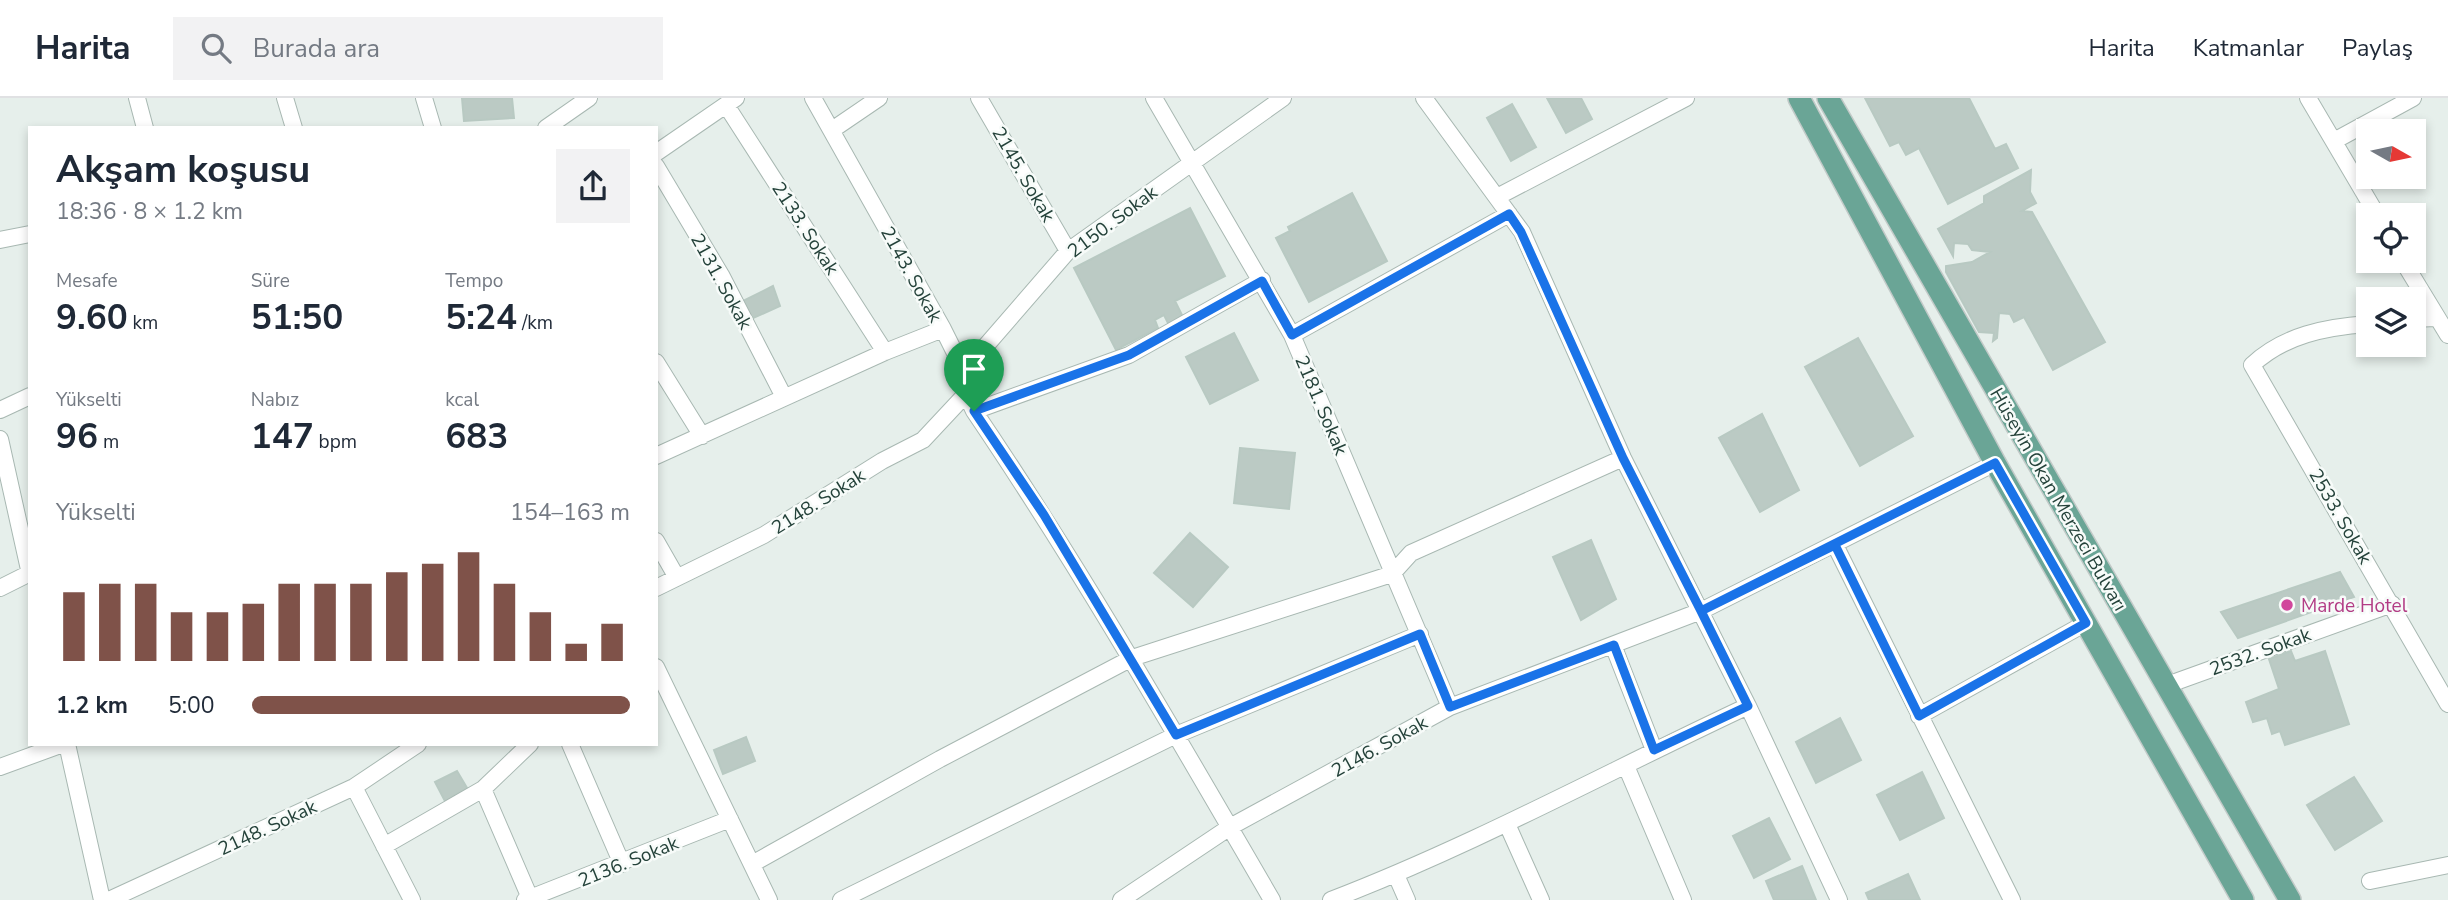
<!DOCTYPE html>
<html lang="tr">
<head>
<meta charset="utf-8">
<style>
	:root { --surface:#fff; --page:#f2f2f3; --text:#1f2937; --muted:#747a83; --line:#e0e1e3; --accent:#7f5249 }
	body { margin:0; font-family:"Nunito Sans",sans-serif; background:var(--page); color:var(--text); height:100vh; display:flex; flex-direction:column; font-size:26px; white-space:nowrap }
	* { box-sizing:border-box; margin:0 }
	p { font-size:23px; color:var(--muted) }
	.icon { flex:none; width:38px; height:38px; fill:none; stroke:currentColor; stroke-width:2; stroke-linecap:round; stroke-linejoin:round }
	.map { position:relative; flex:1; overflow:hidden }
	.details { position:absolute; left:28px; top:28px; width:630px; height:620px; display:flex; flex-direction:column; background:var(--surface); border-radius:0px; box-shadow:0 4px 10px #0003 }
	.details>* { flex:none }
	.needle { width:46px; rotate:99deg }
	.controls { position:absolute; left:2356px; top:21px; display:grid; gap:14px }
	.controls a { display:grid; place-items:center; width:70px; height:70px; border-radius:0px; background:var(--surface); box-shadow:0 4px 10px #0003; font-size:35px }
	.pin { position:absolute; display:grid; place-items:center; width:60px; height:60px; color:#fff; margin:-72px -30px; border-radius:50% 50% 50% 0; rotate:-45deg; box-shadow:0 0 7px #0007 }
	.pin .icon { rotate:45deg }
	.round { display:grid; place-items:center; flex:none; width:74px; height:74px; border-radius:0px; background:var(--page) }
	.summary { display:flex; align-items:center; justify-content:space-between; height:119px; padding:0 28px }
	h1 { font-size:38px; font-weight:700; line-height:52px }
	.stats { display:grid; grid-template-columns:repeat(3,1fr); gap:10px; height:119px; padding:7px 28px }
	.stats div { display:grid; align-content:center }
	.stats b { font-size:35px; font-weight:700 }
	.stats small { font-size:19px; font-weight:400 }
	.stats p { font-size:19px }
	.chart { height:196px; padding:14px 28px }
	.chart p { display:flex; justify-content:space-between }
	.chart svg { width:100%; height:126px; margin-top:7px; stroke:var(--accent); stroke-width:6 }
	ul { padding:0 28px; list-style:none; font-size:23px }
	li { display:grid; grid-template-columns:112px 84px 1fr; align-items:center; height:52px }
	li i { height:18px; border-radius:9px; background:var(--accent) }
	header { display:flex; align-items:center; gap:42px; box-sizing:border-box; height:98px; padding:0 35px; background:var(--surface); border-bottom:2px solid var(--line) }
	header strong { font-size:33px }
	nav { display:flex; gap:38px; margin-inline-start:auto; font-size:24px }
	.search { width:490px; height:63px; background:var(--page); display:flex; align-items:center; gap:18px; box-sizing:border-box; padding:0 24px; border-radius:0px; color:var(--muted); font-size:26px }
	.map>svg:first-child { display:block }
</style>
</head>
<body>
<header>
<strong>Harita</strong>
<div class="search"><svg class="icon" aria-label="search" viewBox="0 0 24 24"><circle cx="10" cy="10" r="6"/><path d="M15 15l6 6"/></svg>Burada ara</div>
<nav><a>Harita</a><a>Katmanlar</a><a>Paylaş</a></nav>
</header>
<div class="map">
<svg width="2448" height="802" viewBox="0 0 2448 802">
	<rect width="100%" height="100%" fill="#e6efeb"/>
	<path fill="#bbcac4" stroke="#b8c9c2" stroke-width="2" d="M462,0H512L514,20L464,23Z
		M1547,0H1581L1592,21L1566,35Z
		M1865,0H1969L1995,51L2006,46L2018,70L1948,106L1919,50L1906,57L1899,44L1890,48Z
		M1512,6L1536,49L1511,63L1487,20Z
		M2031,72L2030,94L2036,105L2022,113L2032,114L2105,244L2053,272L2024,219L2014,224L2010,216L1999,215L1997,240L1993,243L1994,235L1979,234L1946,174V168L1972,164L1990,154L1972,152L1968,146L1954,145L1953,158L1938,131L1984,105V98Z
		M1352,95L1387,163L1309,204L1276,140L1290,133L1288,129Z
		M1190,110L1225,178L1175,203L1183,219L1169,227L1164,217L1155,222L1158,230L1116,252L1074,170Z
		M773,188L780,208L751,221L743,203Z
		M1234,235L1258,282L1210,306L1186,259Z
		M1858,240L1913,338L1860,368L1805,269Z
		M1762,316L1799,392L1760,414L1719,340Z
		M1240,350L1295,355L1289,411L1234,405Z
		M1190,435L1228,469L1193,509L1154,475Z
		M1591,442L1616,501L1581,522L1553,459Z
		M2340,474L2354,499L2238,540L2221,514Z
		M2291,553L2295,563L2325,553L2349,626L2285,647L2280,633L2272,636L2267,620L2253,624L2246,604L2279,591L2269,561Z
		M1840,620L1861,662L1816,685L1796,644Z
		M746,639L755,663L723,676L714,652Z
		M457,673L467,690L445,703L435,684Z
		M1922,674L1944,720L1900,742L1877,697Z
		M2354,679L2382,723L2335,752L2307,707Z
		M1769,720L1790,761L1754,780L1733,738Z
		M1802,768L1816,802H1774L1766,783Z
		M1908,776L1920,802H1869L1866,795Z"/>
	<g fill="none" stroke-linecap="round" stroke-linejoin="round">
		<g stroke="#a8b8b2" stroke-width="18">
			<path id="street" d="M137,0L145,30
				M285,0L294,30
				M424,0L433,30
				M813,0L943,231L964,273L966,296L974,313C1081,471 1176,637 1272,802
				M979,0L1068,153
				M1154,0L1292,237L1450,609
				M1424,0L1522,134L1623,360L1748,608L1839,802
				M2308,0L2377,117
				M726,7L885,254
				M546,30L589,0
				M832,32L879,0
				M2334,43L2413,0
				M656,55L736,0
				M656,68L721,177L784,299
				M1497,99L1686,0
				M0,142L30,136
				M2403,163L2448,237
				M2413,221L2435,220
				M2368,226C2326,229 2284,237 2252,267L2448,606
				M1292,237L1509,116
				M656,264L702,338
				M964,273L1068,153L1283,0
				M0,312L30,298
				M974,313L1129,257L1262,182
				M0,341L30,476
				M656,358L885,254L943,231
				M656,443L676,478
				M1835,447L2012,802
				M0,490L30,475
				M656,490L764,437L882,363L923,342L966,296
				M1613,547L1654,652
				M656,569L769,802
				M2167,587L2392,506
				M1919,618L2086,525
				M67,646L102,802
				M570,646L622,766
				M1626,668L1683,802
				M0,669L63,646
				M354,689L412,802
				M483,691L530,800
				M1507,726L1541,802
				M384,748L483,691L530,646
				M752,766L940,661L1132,560L1392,476L1411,455L1623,360
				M1396,777L1407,802
				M2370,783L2448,767
				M109,802L354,689L418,646
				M525,802L730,721
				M841,802L1176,637L1420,536
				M1121,802L1230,729L1450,609L1701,513L1995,365
				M1331,802C1474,747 1609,673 1748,608"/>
		</g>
		<g stroke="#c2cac8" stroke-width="24">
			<path id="primary" d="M1799,0L1995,365L2243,802
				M1828,0L2290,802"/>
		</g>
		<use href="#street" stroke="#fff" stroke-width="16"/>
		<use href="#primary" stroke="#6aa596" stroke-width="21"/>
	</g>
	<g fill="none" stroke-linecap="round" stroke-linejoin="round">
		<g stroke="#fff" stroke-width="14">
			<path id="route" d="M974,313L1044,417L1176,637L1420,536L1450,609L1614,547L1654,652L1748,608L1701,513L1995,365L2086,525L1919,618L1835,447L1701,513L1623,360L1521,134L1509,116L1292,237L1262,183L1129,257L974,313"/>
		</g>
		<use href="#route" stroke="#1a73e8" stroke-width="9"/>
	</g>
	<circle fill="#d1479c" stroke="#f7fbf9" stroke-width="2.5" cx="2287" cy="507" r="7"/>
	<g text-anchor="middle" stroke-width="5" stroke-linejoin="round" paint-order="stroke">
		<g font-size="19" fill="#24423a" stroke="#f7fbf9">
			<text transform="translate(1024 76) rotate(60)" y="7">2145. Sokak</text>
			<text transform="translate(1112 123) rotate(-37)" y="7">2150. Sokak</text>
			<text transform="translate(806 130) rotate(57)" y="7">2133. Sokak</text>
			<text transform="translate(912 176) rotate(61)" y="7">2143. Sokak</text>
			<text transform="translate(722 183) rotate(61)" y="7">2131. Sokak</text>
			<text transform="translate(1322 307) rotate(67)" y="7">2181. Sokak</text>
			<text transform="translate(2059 401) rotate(60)" y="7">Hüseyin Okan Merzeci Bulvarı</text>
			<text transform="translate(818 403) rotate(-32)" y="7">2148. Sokak</text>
			<text transform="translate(2341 418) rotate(60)" y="7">2533. Sokak</text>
			<text transform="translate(2260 553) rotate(-20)" y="7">2532. Sokak</text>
			<text transform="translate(1379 648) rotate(-29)" y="7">2146. Sokak</text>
			<text transform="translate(267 729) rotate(-25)" y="7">2148. Sokak</text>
			<text transform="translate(628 763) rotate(-22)" y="7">2136. Sokak</text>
		</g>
		<g font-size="19" fill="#b23c85" stroke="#f7fbf9" text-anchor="start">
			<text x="2301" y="514">Marde Hotel</text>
		</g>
	</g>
</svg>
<div class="controls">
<a><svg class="needle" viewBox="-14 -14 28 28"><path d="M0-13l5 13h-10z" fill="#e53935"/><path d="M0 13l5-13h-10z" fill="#747a83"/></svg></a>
<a><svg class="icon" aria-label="locate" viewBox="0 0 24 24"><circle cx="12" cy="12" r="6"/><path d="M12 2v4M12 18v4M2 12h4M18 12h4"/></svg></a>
<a><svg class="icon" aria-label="layers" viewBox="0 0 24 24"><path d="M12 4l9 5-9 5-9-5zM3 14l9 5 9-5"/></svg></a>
</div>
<div class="pin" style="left:974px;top:313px;background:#1e9e55"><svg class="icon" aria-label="arrive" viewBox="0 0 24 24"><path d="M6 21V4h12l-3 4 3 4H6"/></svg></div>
<section class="details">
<div class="summary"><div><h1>Akşam koşusu</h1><p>18:36 · 8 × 1.2 km</p></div><a class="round"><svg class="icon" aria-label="share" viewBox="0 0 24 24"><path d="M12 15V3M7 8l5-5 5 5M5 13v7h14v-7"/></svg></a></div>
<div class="stats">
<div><p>Mesafe</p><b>9.60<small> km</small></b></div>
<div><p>Süre</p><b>51:50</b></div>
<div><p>Tempo</p><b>5:24<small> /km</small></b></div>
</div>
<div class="stats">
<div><p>Yükselti</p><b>96<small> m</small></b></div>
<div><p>Nabız</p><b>147<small> bpm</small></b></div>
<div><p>kcal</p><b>683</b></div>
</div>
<div class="chart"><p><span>Yükselti</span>154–163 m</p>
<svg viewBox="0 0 160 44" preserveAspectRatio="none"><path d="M5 44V20M15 44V17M25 44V17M35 44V27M45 44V27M55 44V24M65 44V17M75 44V17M85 44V17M95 44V13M105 44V10M115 44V6M125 44V17M135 44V27M145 44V38M155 44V31"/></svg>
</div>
<ul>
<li><b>1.2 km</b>5:00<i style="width:100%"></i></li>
</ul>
</section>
</div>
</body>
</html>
